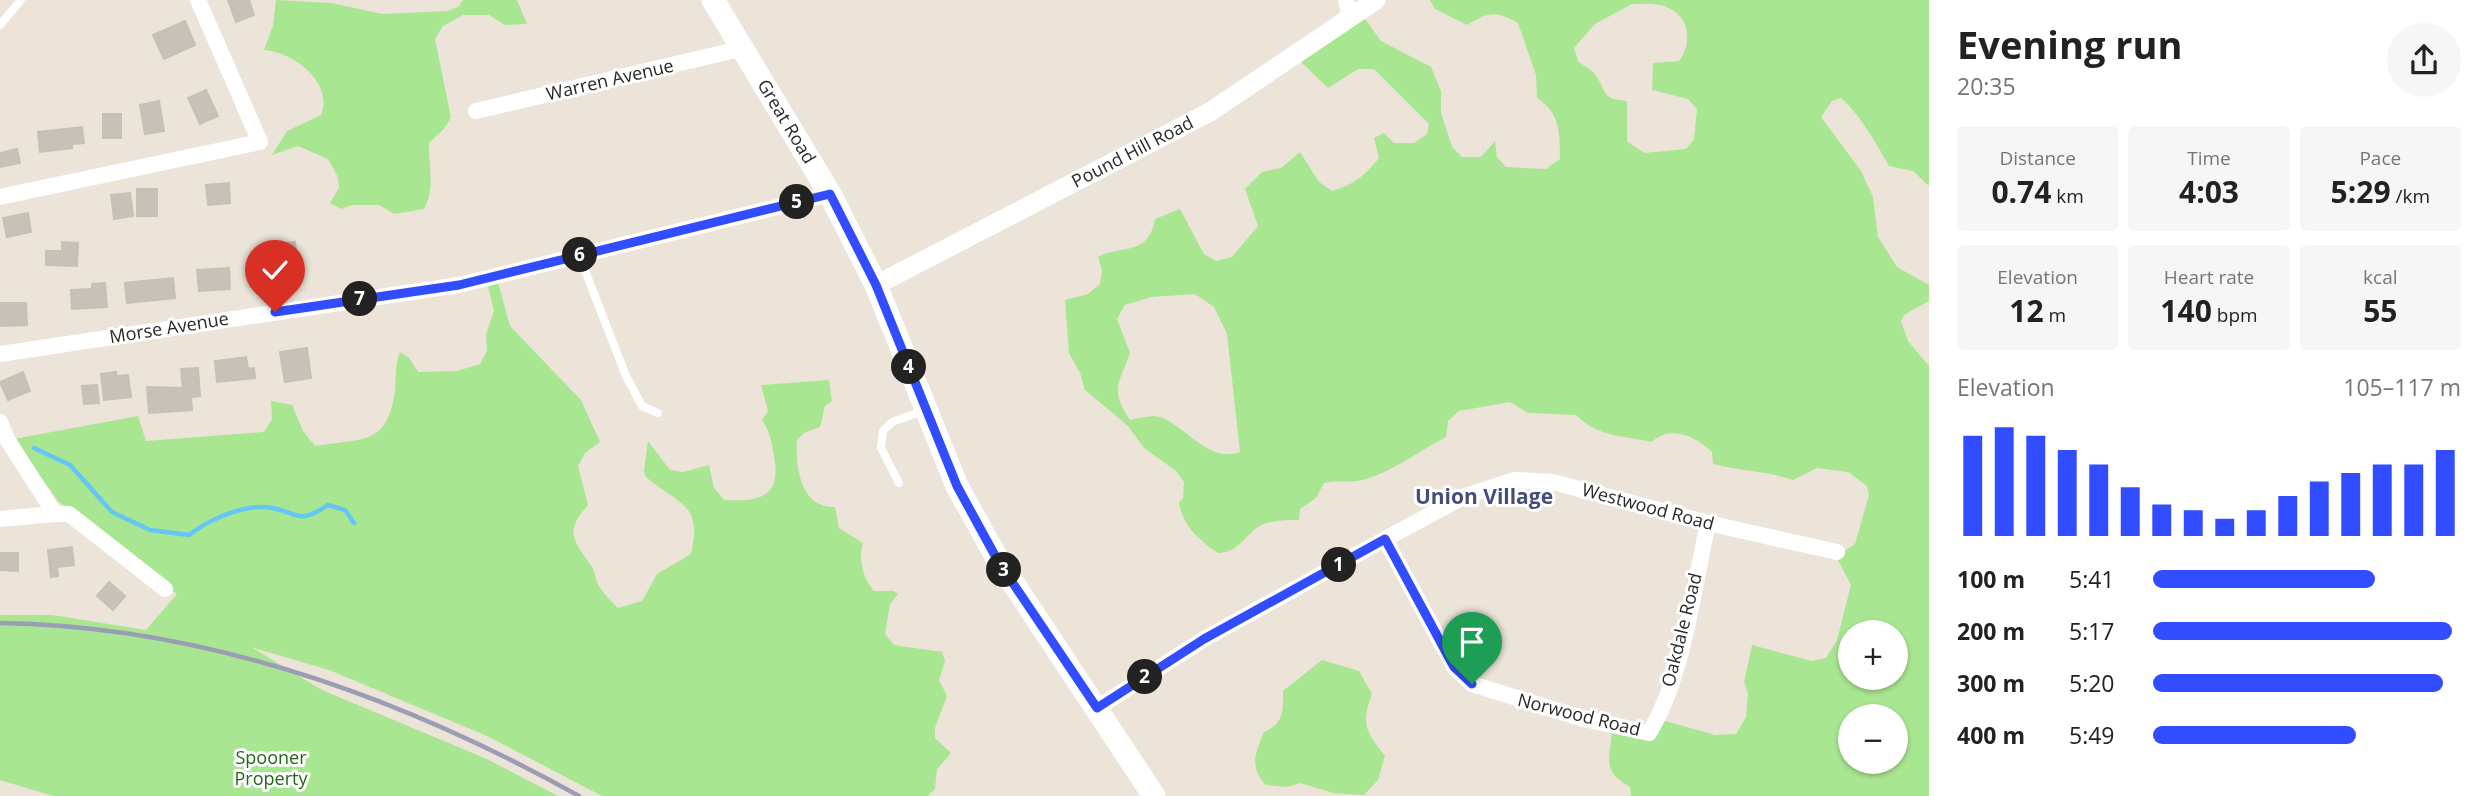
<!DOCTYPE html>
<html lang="en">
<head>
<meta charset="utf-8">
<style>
	:root { --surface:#fff; --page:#f6f6f6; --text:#222; --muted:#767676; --accent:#324cff }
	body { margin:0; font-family:"Open Sans",sans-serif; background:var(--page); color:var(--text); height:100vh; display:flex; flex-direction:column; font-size:26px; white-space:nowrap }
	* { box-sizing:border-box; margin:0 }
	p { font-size:23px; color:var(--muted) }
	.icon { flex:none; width:38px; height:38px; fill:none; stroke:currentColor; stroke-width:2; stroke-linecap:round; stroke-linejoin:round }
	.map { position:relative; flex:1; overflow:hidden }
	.sheet { display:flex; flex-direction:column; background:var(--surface); width:560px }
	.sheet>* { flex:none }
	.fabs { position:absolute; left:1838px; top:620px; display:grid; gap:14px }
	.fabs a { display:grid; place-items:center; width:70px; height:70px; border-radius:50%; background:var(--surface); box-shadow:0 2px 5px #0004; font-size:35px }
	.pin { position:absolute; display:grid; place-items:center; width:60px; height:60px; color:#fff; margin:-72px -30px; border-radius:50% 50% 50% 0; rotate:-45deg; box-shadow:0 0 7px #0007 }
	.pin .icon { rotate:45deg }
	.km { position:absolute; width:35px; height:35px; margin:-18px; border-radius:50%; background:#222; color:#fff; font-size:19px; line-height:35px; text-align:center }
	.round { display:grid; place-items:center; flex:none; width:74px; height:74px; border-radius:37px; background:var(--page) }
	.headline { display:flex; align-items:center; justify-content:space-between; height:119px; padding:0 28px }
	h1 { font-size:38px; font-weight:700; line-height:52px }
	.stats { display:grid; grid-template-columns:repeat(3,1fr); gap:10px; height:119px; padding:7px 28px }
	.stats div { display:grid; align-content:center; border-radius:7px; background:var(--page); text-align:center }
	.stats b { font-size:30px; font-weight:700 }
	.stats small { font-size:19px; font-weight:400 }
	.stats p { font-size:19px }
	.chart { height:196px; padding:14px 28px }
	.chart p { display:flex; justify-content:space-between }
	.chart svg { width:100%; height:126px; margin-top:7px; stroke:var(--accent); stroke-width:6 }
	ul { padding:0 28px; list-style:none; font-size:23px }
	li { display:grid; grid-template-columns:112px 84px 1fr; align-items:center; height:52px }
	li i { height:18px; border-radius:9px; background:var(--accent) }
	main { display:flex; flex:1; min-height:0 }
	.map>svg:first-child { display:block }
</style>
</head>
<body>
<main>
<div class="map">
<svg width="1929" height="796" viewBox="0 0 1929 796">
	<rect width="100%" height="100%" fill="#ece4d8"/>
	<path fill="#a9e691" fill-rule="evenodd" d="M276,0L332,3L382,14L447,11L458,7L463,0H517L527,24L505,25L489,15H463L443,26L435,39L451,118L443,130L429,143C428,167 436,186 424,209L394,214L379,205H352L341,209L330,203L339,188L338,177L328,159L298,146L272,155L287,131L321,115C334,83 294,52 264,50L273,26Z
		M1430,0H1929V186L1913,171L1889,166C1880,149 1856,109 1841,98L1832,101L1821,117L1861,171L1873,197L1878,237L1897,267L1929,285V301L1904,315L1901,321L1908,341L1929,366V796H1631L1630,787C1601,771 1610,759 1612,730L1639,733L1662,720L1715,735L1736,734L1746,717L1748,693L1744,682L1752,645L1812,661L1826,658L1837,640L1851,585L1836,556L1855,544L1869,495L1867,486L1848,472L1817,468L1793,480C1767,471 1740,471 1713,464L1712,452C1697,437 1670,424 1652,442C1625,436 1597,437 1576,415L1528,413L1510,402L1459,411L1448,421L1446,437C1422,449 1383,478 1357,481C1346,483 1337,480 1324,483L1316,498L1300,509L1299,520C1285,520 1266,520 1255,529C1241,541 1237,552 1218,553C1199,540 1182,525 1179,502L1183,498L1184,482L1176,471L1144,448L1128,426L1085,390L1080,373L1069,353L1065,300L1088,294L1100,284L1102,270L1098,257C1123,244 1148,257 1155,219L1180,209L1204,254L1216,261L1232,257L1258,226L1245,189L1262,172L1281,168L1300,152L1319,182L1332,191C1353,185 1366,175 1379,158L1374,138L1384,133L1394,143H1414L1427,134L1429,124L1374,69H1358L1328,88L1298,59L1360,12L1381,41L1431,67L1441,91V113L1452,147L1462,157H1481L1495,141L1497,157L1506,167L1546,169L1560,159C1560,133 1560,113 1537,98L1536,75L1518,23C1496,10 1488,12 1467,25L1435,9ZM1632,4C1641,4 1652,3 1660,5C1689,11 1694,41 1679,61L1653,63L1652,90L1688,99L1697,109L1694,139L1686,149L1644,153L1627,141V101C1597,99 1608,88 1593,72C1589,68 1582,65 1578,61L1574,48L1595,24ZM1195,294L1214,307L1227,334L1240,452C1210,463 1189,430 1163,418C1153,414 1140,418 1130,420C1110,389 1118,386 1130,353L1117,319L1125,305L1151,297ZM1850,632H1895V677H1850ZM1850,716H1895V761H1850Z
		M496,275L510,326L581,400L600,442L585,453L578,466L588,505C563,533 574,540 592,567C595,571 595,577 597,582C601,592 611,600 618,608L642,601L657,574L691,554C703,502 678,505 646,477L644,471L648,441L670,470L683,472L709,465L714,488L724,500C759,502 782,497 774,457C772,443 770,432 762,420L768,411L761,385L829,380L832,401L825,406L820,427L804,433L797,440C795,467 801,509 835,507L839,528L863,543C858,559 863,579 874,591H894L898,594L890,604L885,634L894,645L942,652L945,661L939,680L947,696L935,728V738L951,753L937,769L935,789L928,796H602L487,736L329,670L251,647L322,690L487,759L558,796H53L0,780V615H52L146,630L177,594L58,501L14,439L138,416L146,441L264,432L272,419L271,401L292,405L303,431L315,446C362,438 387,447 395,391C396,377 395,365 400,352L409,358L418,372L457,371L480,364L487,351L486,334L494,311L486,277Z
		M1322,660L1359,671L1372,694C1361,724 1365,731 1385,756L1378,780L1364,795L1333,793L1300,783L1287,787L1266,785C1249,767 1255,753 1264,732C1284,723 1283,712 1283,691Z"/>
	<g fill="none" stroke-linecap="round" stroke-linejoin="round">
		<path stroke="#64c6f5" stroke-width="4.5" d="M34,448L70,465L112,512L150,530L189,535C207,521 237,507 261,507C297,507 293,529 328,505L345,510L354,523"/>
	</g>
	<path fill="#c7c1b8" stroke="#c7c1b2" stroke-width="2" d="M228,0H249L254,15L236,22Z
		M185,21L195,45L164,59L153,35Z
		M206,90L218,116L200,124L188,98Z
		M159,101L164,131L145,134L140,105Z
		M103,114H121V138H103Z
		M82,127L84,143L72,144V148L40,152L38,132Z
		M17,149L20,163L0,167V153Z
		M229,183L230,203L208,205L206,185Z
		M137,189H157V216H137Z
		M130,193L133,216L114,219L111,195Z
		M28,213L31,232L7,237L3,218Z
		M62,242L78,243L77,266L46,265V251H62Z
		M295,242L299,276L280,279L275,245Z
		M229,268L230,289L199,291L197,270Z
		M173,278L175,298L127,303L125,283Z
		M105,283L107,307L72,309L71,290L92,289V284Z
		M0,303H26L27,325L0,326Z
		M307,348L311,378L285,382L280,352Z
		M246,357L248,369L254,368L255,378L217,382L215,361Z
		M198,368L200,396L191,397L192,410L149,413L147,387L183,388L181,369Z
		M23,372L30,391L8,400L0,382Z
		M116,372V376L128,375L131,397L104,400L101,374Z
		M97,385L99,403L84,404L82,386Z
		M72,547L74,565L57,567L58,576L51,577L48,550Z
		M0,553H18V571L0,570Z
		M109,582L125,596L113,610L97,596Z"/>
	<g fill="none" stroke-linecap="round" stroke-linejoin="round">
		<path stroke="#fff" stroke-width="8" d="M0,25L21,0
			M579,255L626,376L642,406L658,413
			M899,483L881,448L883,431L892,422L923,411"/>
		<path stroke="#fff" stroke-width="16" d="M1346,0L1350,18
			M476,111L744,48
			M0,197L260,142L198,0
			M0,354L459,285L830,194
			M0,422L7,439L55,514H69L165,589
			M0,519L55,514
			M1385,539L1454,667L1472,684L1584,719L1649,733C1683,679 1694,586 1708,523
			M1097,708L1204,639L1385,539L1465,496L1514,480L1553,482L1708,523L1837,552"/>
		<path stroke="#fff" stroke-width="19" id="s1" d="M876,285L1210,112L1376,0"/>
		<path stroke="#fff" stroke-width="23" id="s2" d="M713,0L830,194L876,285L957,486L998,560L1154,796"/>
		<path stroke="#9b9db4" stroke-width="4.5" d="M0,623C205,626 401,697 579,796"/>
	</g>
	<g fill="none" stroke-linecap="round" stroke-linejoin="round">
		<g stroke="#fff" stroke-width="14">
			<path id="route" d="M275,312L459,285L830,194L876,285L957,486L998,561L1097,708L1204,639L1385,539L1454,667L1472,684"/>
		</g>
		<use href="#route" stroke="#324cff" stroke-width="9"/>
	</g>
	<g text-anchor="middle" stroke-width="6" stroke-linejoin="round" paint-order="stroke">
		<g font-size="18" fill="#282828" stroke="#fff">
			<text transform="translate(610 80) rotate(-13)" y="6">Warren Avenue</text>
			<text dy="6" stroke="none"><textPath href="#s2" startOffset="142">Great Road</textPath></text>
			<text dy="6" stroke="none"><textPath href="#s1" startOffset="289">Pound Hill Road</textPath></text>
			<text transform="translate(169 328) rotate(-9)" y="6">Morse Avenue</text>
			<text transform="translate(1648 507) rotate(15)" y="6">Westwood Road</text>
			<text transform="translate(1682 630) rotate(-76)" y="6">Oakdale Road</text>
			<text transform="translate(1579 715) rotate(14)" y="6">Norwood Road</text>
		</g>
		<g font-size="18" fill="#216815" stroke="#fff">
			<text x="271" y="764">Spooner<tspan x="271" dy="21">Property</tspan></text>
		</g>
		<g font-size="21" font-weight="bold" fill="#464d7b" stroke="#fff">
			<text x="1484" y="504">Union Village</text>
		</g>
	</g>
</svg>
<div class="fabs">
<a>+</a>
<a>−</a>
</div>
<div class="pin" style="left:1472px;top:684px;background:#1e9e55"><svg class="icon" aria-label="arrive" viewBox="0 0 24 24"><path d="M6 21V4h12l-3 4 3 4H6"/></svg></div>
<div class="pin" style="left:275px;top:312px;background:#d93025"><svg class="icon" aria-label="check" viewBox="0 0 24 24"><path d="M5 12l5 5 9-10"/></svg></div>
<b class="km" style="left:1339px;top:565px">1</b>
<b class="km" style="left:1145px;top:677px">2</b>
<b class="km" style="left:1004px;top:570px">3</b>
<b class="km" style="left:909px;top:367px">4</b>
<b class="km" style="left:797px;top:202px">5</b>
<b class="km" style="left:580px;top:255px">6</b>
<b class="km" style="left:360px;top:299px">7</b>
</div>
<section class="sheet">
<div class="headline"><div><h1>Evening run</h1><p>20:35</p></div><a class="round"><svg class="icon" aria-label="share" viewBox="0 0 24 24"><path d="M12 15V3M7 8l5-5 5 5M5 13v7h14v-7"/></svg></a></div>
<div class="stats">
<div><p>Distance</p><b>0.74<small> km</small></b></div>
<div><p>Time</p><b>4:03</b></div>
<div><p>Pace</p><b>5:29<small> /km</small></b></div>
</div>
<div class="stats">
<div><p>Elevation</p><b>12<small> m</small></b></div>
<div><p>Heart rate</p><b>140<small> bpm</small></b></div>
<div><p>kcal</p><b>55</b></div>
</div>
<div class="chart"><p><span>Elevation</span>105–117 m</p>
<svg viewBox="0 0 160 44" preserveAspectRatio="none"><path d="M5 44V9M15 44V6M25 44V9M35 44V14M45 44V19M55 44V27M65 44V33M75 44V35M85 44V38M95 44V35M105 44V30M115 44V25M125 44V22M135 44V19M145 44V19M155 44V14"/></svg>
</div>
<ul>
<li><b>100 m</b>5:41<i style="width:72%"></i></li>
<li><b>200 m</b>5:17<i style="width:97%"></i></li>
<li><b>300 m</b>5:20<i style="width:94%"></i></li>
<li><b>400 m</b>5:49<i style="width:66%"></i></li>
</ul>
</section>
</main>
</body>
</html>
